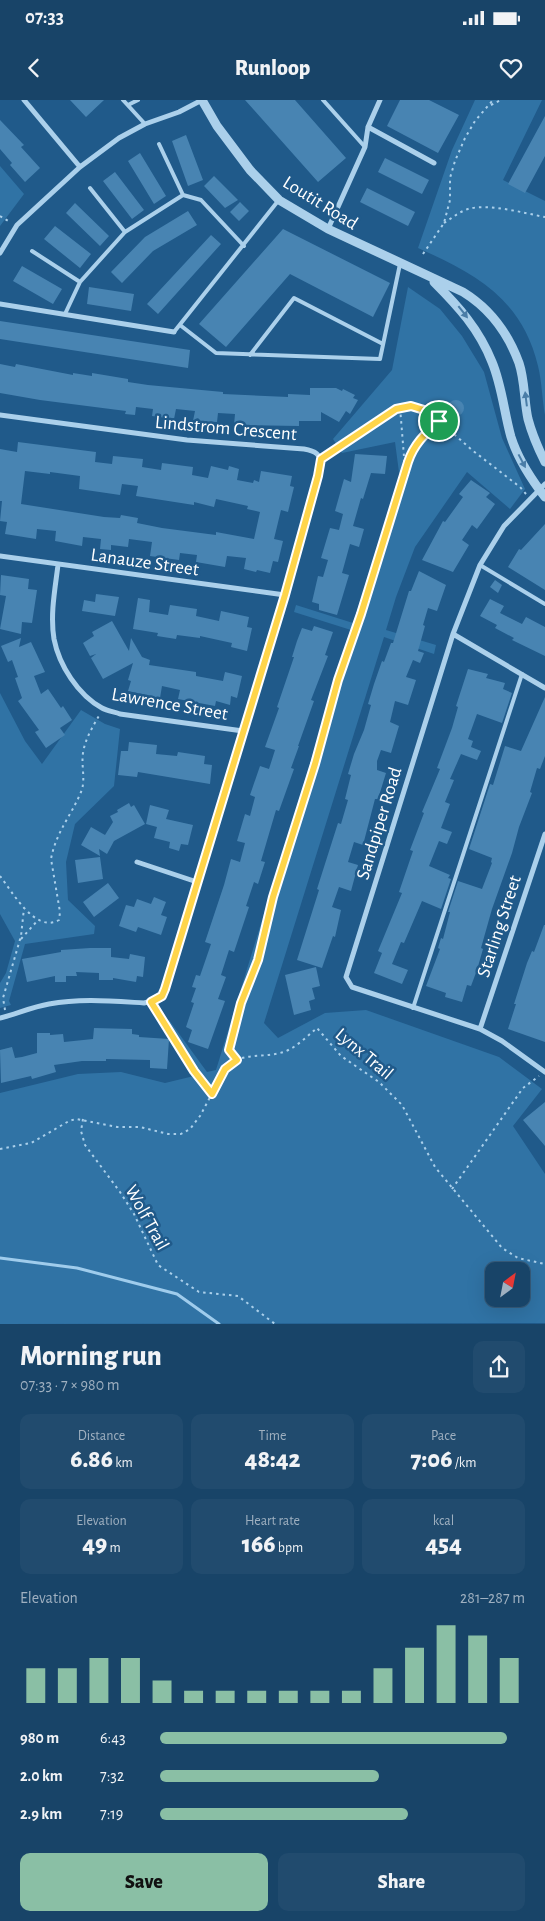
<!DOCTYPE html>
<html lang="en">
<head>
<meta charset="utf-8">
<style>
	:root { --surface:#184468; --page:#214b6e; --text:#f1f3f6; --muted:#9fb0c0; --line:#365c7c; --accent:#8abfa5 }
	body { margin:0; font-family:"Alegreya Sans",sans-serif; background:var(--page); color:var(--text); height:100vh; display:flex; flex-direction:column; font-size:19px; white-space:nowrap }
	* { box-sizing:border-box; margin:0 }
	p { font-size:16px; color:var(--muted) }
	.icon { flex:none; width:28px; height:28px; fill:none; stroke:currentColor; stroke-width:2; stroke-linecap:round; stroke-linejoin:round }
	.map { position:relative; height:1224px; overflow:hidden }
	.side { display:flex; flex-direction:column; background:var(--surface); flex:1 }
	.side>* { flex:none }
	.needle { width:32px; rotate:32deg }
	.tools { position:absolute; left:485px; top:1162px; display:grid; gap:10px }
	.tools a { display:grid; place-items:center; width:45px; height:45px; border-radius:10px; background:var(--surface); box-shadow:0 5px 20px #0002,0 0 0 1px var(--line); font-size:25px }
	.pin { position:absolute; display:grid; place-items:center; width:42px; height:42px; color:#fff; margin:-21px; border:2px solid #fff; border-radius:50%; box-shadow:0 1px 5px #0007 }
	.round { display:grid; place-items:center; flex:none; width:52px; height:52px; border-radius:10px; background:var(--page) }
	.summary { display:flex; align-items:center; justify-content:space-between; height:85px; padding:0 20px }
	h1 { font-size:28px; font-weight:800; line-height:38px }
	.figures { display:grid; grid-template-columns:repeat(3,1fr); gap:8px; height:85px; padding:5px 20px }
	.figures div { display:grid; align-content:center; border-radius:10px; background:var(--page); text-align:center }
	.figures b { font-size:25px; font-weight:800 }
	.figures small { font-size:14px; font-weight:400 }
	.figures p { font-size:14px }
	.chart { height:140px; padding:10px 20px }
	.chart p { display:flex; justify-content:space-between }
	.chart svg { width:100%; height:90px; margin-top:5px; stroke:var(--accent); stroke-width:6 }
	.button { display:flex; gap:10px; margin-top:auto; padding:10px 20px }
	.button a { flex:1; height:58px; border-radius:10px; background:var(--accent); color:#111; font-size:20px; font-weight:800; line-height:58px; text-align:center }
	.button a+a { background:var(--page); color:var(--text) }
	ul { padding:0 20px; list-style:none; font-size:16px }
	li { display:grid; grid-template-columns:80px 60px 1fr; align-items:center; height:38px }
	li i { height:12px; border-radius:6px; background:var(--accent) }
	.status { display:flex; justify-content:space-between; align-items:center; height:35px; padding:0 25px; background:var(--surface); direction:ltr }
	.status svg { height:14px; fill:currentColor }
	header { display:flex; justify-content:space-between; align-items:center; height:65px; padding:0 20px; background:var(--surface); font-size:22px; font-weight:800 }
	.map>svg:first-child { display:block }
</style>
</head>
<body>
<div class="status"><b>07:33</b><svg viewBox="0 0 49 12"><path d="M0 12V9h3v3zM5 12V6h3v6zM10 12V3h3v9zM15 12V0h3v12zM26 1h20v11H26zM47 4h2v5h-2z"/></svg></div>
<header><svg class="icon" aria-label="back" viewBox="0 0 24 24"><path d="M15 5l-7 7 7 7"/></svg>Runloop<svg class="icon" aria-label="heart" viewBox="0 0 24 24"><path d="M12 20l-8-8c-3-5 5-10 8-4 3-6 11-1 8 4z"/></svg></header>
<div class="map">
<svg width="545" height="1224" viewBox="0 0 545 1224">
	<rect width="100%" height="100%" fill="#205a8a"/>
	<path fill="#3073a5" fill-rule="evenodd" d="M475,0H542L503,80L545,101V315C542,299 542,282 538,266C522,199 476,174 418,148L452,50Z
		M0,66L24,94L0,126Z
		M408,187L440,209L462,236L484,272L502,338L525,389L510,409L467,372L415,447L396,497L386,530L436,545L434,554L384,537L264,923L278,938L325,913L366,910L499,957L542,989L513,1026L545,1074V1223L0,1224V993L78,974L121,972L165,983L194,976L161,923L169,920L207,972L216,970L351,530L294,512L296,505L353,523L400,380L395,342L342,353L333,339L392,270ZM494,1171H521V1199H494Z
		M0,593L25,641L42,664L81,610L105,624L120,629L114,686L75,724L66,762L68,800L95,826L94,834L25,844L9,901L11,905L0,908V883L6,873L15,841L0,814Z"/>
	<g fill="none" stroke-linecap="round" stroke-linejoin="round">
		<path stroke="#9fccec" stroke-width="3" d="M0,1158L77,1168L177,1194L219,1224"/>
	</g>
	<path fill="#4884b2" fill-rule="evenodd" d="M70,0H104L86,17Z
		M245,0H295L346,58L318,82Z
		M400,0H429L459,15L438,53L387,26Z
		M545,16V56L525,93L508,84Z
		M0,20L24,45L21,47L40,68L25,82L10,65L12,63L0,49Z
		M186,35L203,80L188,86L172,41Z
		M140,53L166,96L154,104L128,61Z
		M385,58L429,80L422,94L378,72Z
		M115,72L144,110L132,119L103,81Z
		M214,76L238,100L225,108L204,86Z
		M367,88L415,112L408,126L360,102Z
		M240,102L249,111L239,121L230,112Z
		M75,103L109,136L100,146L66,113Z
		M188,111L197,125L153,151L122,183L111,172L145,137Z
		M55,126L91,154L80,168L44,139Z
		M283,129L390,183L373,217L290,174L226,247L199,224Z
		M211,135L221,144L158,214L147,204Z
		M22,166L62,189L53,204L13,181Z
		M89,187L134,194L131,211L87,204Z
		M0,221L190,250L188,268L0,239Z
		M0,264L15,267L16,264L73,275V273L92,276V273L128,279V282L148,285L223,292V294L288,297V294L310,295V288H336L342,291L343,289L355,295L353,298L358,300L350,314L346,311L339,322L321,312V321H299V326L234,325L235,314L218,313L217,322L193,321L195,311L176,309L174,319L152,316L153,309L136,307L135,315L125,314L126,311L40,300L0,293Z
		M448 308a8 8 0 1 1 16 0a8 8 0 1 1-16 0Z
		M18,342L96,352L95,362L112,364L113,356L143,359L142,367L161,370L162,363L193,367L192,375L208,378L211,366L228,370L229,366L239,369L237,380L253,383L254,380L259,382L261,371L292,376L290,386L294,387L288,412L281,410L274,439L283,441L278,462L273,461L270,473L257,470L256,472L244,469L246,458L227,456L225,467L196,462L197,455L180,453L179,460L150,456L152,442L129,439L128,447L111,445V450L100,449L101,439L83,437L82,446L55,441L56,431L37,429L36,439L5,434L7,422L0,421L2,401H0V349L17,352ZM25,371L50,374V372L80,376L79,389L120,395L122,384L138,386L136,396L194,405V402L214,407L216,399L248,406L247,409L260,412L254,439L216,432V435L162,428L137,423L138,418L121,415L120,418L104,417L21,404Z
		M355,354L387,356L385,374L371,373L363,399L361,398L353,426L364,429L359,447L350,444L342,473L349,475L337,515L319,510V504L312,502L318,476L323,477L328,460L321,458L330,428L339,430L343,414L335,411L344,379L351,382Z
		M471,380L490,393L486,397L495,404L477,429L472,425L462,440L469,445L453,472L422,460L443,421L445,422L463,397L459,394Z
		M545,424V490L508,467L519,449L521,450Z
		M419,471L446,485L437,511L428,508L423,525L425,526L418,551L424,553L420,563L413,560L406,577L416,580L408,605L395,601L390,622L399,626L391,653L381,650L377,661V670L386,673L378,699H375L363,745L354,742L348,762L358,765L351,791L339,787L332,807L341,810L335,837L333,836L322,868L297,860L319,790L317,789L338,723L341,724L348,700L345,699L351,675L348,674L354,654L364,630L371,605L368,604L374,584L382,561L384,562L391,543H393L409,491H411Z
		M1,475L29,479L28,489L37,490L32,523L22,522L21,534L0,529L6,496L0,495Z
		M495,480L502,485L498,493L490,487Z
		M96,494L119,497L115,516L82,511L84,500L95,502Z
		M138,498L150,500L149,512L168,515L170,505L197,509L196,516L219,521L221,511L249,517L247,527L252,528L247,551L231,547L232,543L200,536V538L177,535L176,539L157,536L158,533L133,529Z
		M490,499L504,506L500,513L522,524L526,517L545,527V556L512,540L514,538L495,528L497,525L480,516Z
		M112,521L129,551L131,538L142,557L150,560L149,565L196,572V576L223,581L225,572L242,576L237,598L231,596L230,605L216,601L215,606L178,599L180,590L162,586L160,598L128,591L131,581L128,580L133,563L103,579L91,558L96,554L90,556L83,543L94,536L92,532Z
		M314,526L333,532L325,555L328,556L311,600L314,601L298,646H299L291,668L294,669L279,711L276,710L261,761L265,762L258,784L254,782L246,806L249,807L234,852L229,850L221,875L226,877L218,899L225,901L208,949L188,942L192,930L186,927L194,903L191,902L196,888L192,887L196,875L200,876L211,844L205,842L224,785L231,759L240,762L245,743L237,741L245,714L250,716L255,697L250,695L260,666L269,669L275,650L265,647L279,608L277,607L294,557H292L297,541L302,528L312,531Z
		M21,538L19,547L31,542L45,572L34,576L41,594L48,589L61,608L63,606L72,620L60,628L65,635L46,648L35,632L39,630L18,601L22,598L15,578L18,577L12,560L8,562L1,546Z
		M468,569L488,574L486,578L505,583L503,589L512,593L502,623L477,614L468,639L473,641L471,647L481,651L477,660L461,654L450,679L454,680L445,702L450,704L441,728L452,732L447,744L439,741L429,766L450,775L448,778L451,779L441,809L422,801L404,843L401,842L392,864L408,870L402,884L374,873L382,853L378,851L402,793L399,792L413,751L410,750L424,713L422,712L440,669L437,668L452,628L458,607L456,606Z
		M545,597V656L540,669L537,668L530,692L532,693L519,727L512,753L492,809L481,848L483,849L477,870L471,886L467,885L462,902L445,897L446,893L426,886L440,849L438,848L441,838L443,839L450,812H448L458,781L482,789L492,763L491,762L492,758L469,749L490,684L493,685L505,646L521,651Z
		M129,642L157,645L156,654L177,656L178,652L205,656L204,664L212,665L210,684L138,672L137,677L118,675L121,651H128Z
		M129,703L131,707L134,705L145,724L114,741L107,754L99,749L100,756L81,745L91,727L105,735L113,722L110,716L118,712L117,710Z
		M150,705L169,710L166,719L193,725L188,745L181,744L179,751L169,748L170,742L154,738L157,727L146,724Z
		M100,757L103,779L78,783L75,760Z
		M108,783L119,798L94,817L83,802Z
		M154,797L166,802L161,815L167,817L161,835L138,827L136,832L119,826L126,805L134,807L137,799L151,804Z
		M544,825H545V942L508,929L516,904H514L527,863L532,851L534,852Z
		M90,848H111V857L129,859L130,854L145,857L143,877L137,876L136,882L113,878V880H99V873L76,872L77,876H66V882H55V876L27,882L22,859L61,852V850Z
		M316,867L320,886L312,888L315,899L309,901L311,910L294,915L285,875Z
		M94,928L132,929V934L139,935V937L169,939L167,969L150,968V960L106,959V961H82L54,965L56,972L32,979L31,976L1,983L0,950L12,947L15,958L22,957L37,953V933H50V935L63,934L64,942L93,939Z
		M545,1002V1046L523,1020Z"/>
	<g fill="none" stroke-linecap="round" stroke-linejoin="round">
		<path stroke="#abd0eb" stroke-width="2" stroke-dasharray="2.5 4" stroke-linecap="butt" d="M491,5L501,0
			M0,116L10,122
			M444,123C452,118 459,112 468,109C489,103 523,113 545,117
			M423,154L444,123L450,100V78L455,61L465,38L475,21L493,0
			M327,355L400,307
			M405,369L400,307L420,308L439,321
			M526,394L520,387L472,350L439,321L419,340L412,351L361,513L338,580L315,664L273,797L258,860L241,903L229,950L236,960C251,954 265,957 280,953C294,950 306,937 317,928L341,956L379,982L402,1005L435,1067L502,1148L518,1158L545,1164
			M0,776C12,791 35,834 59,820L60,812L51,759C56,732 71,716 81,692C86,680 81,666 83,653C85,639 93,626 100,614
			M21,839L38,820
			M155,908L194,971L212,993
			M5,910L3,898L21,836L24,808
			M83,1019L81,1031L85,1045L120,1092L134,1114L158,1165L199,1192L238,1196L275,1224
			M0,1049L31,1043L69,1021L76,1019L117,1027H140L168,1034H181L190,1029L200,1016L225,969L237,960
			M452,1089L523,988L539,976"/>
		<path stroke="#abd0eb" stroke-width="4" d="M123,0L145,24
			M323,0L365,47
			M128,5L138,0
			M159,44L183,95
			M90,88L125,132
			M32,151L80,182
			M65,214L80,182L125,132L183,95L201,100L244,146
			M180,225L216,253L380,259L400,164
			M174,232L278,101
			M250,255L294,198L383,244
			M480,465L545,504
			M413,908L522,574"/>
		<path stroke="#abd0eb" stroke-width="5" d="M24,0L80,67
			M368,27L434,63
			M328,129L365,47L368,27L380,0
			M0,153L17,125L80,67L119,38L145,24L179,12L202,0
			M0,204L174,232
			M0,315L187,340L304,349C315,351 321,354 321,365L285,495L165,889C160,899 154,901 144,903C112,901 80,898 49,904C32,907 16,914 0,918
			M545,384L504,426L480,465L453,534L346,877L352,887L480,929L502,941L545,972
			M0,456L285,495
			M58,465C55,489 50,515 54,539C59,565 78,595 102,608C107,611 115,612 120,614L243,631
			M453,534L545,588
			M137,762L197,782
			M480,929L545,734"/>
		<path stroke="#abd0eb" stroke-width="9" d="M202,0L217,26L250,70L279,100L328,129L463,192C489,208 508,233 519,263C525,281 524,301 528,319C532,334 538,348 545,362
			M434,182C458,206 479,229 492,262C502,286 504,312 511,337C518,359 531,379 545,397"/>
	</g>
	<defs><path id="oneway-solid" d="M-6-.8H1V-3.2L6.5 0L1 3.2V.8H-6Z" transform="scale(1.25)"/></defs>
	<g fill="#4a7da7">
		<use href="#oneway-solid" transform="translate(463 212) rotate(52)"/>
		<use href="#oneway-solid" transform="translate(526 299) rotate(-97)"/>
		<use href="#oneway-solid" transform="translate(522 361) rotate(62)"/>
	</g>
	<g fill="none" stroke-linecap="round" stroke-linejoin="round">
		<g stroke="#fff" stroke-width="10">
			<path id="route" d="M411,306L424,310L439,321C425,334 414,344 408,362L361,514L338,580L315,664L273,797L258,860L241,903L229,950L237,960L225,969L212,994L194,971L151,902L162,896L165,889L285,495L318,376L321,359L396,309Z"/>
		</g>
		<use href="#route" stroke="#ffd54a" stroke-width="6"/>
	</g>
	<g text-anchor="middle" stroke-width="5" stroke-linejoin="round" paint-order="stroke">
		<g font-size="19" fill="#fff" stroke="#205a8a">
			<text transform="translate(321 102) rotate(32)" y="7">Loutit Road</text>
			<text transform="translate(226 327) rotate(5)" y="7">Lindstrom Crescent</text>
			<text transform="translate(145 461) rotate(8)" y="7">Lanauze Street</text>
			<text transform="translate(170 603) rotate(10)" y="7">Lawrence Street</text>
			<text transform="translate(378 723) rotate(-73)" y="7">Sandpiper Road</text>
			<text transform="translate(498 826) rotate(-72)" y="7">Starling Street</text>
			<text transform="translate(365 953) rotate(40)" y="7">Lynx Trail</text>
			<text transform="translate(148 1117) rotate(61)" y="7">Wolf Trail</text>
		</g>
	</g>
</svg>
<div class="tools">
<a><svg class="needle" viewBox="-14 -14 28 28"><path d="M0-13l5 13h-10z" fill="#e53935"/><path d="M0 13l5-13h-10z" fill="#9fb0c0"/></svg></a>
</div>
<div class="pin" style="left:439px;top:321px;background:#1e9e55"><svg class="icon" aria-label="arrive" viewBox="0 0 24 24"><path d="M6 21V4h12l-3 4 3 4H6"/></svg></div>
</div>
<section class="side">
<div class="summary"><div><h1>Morning run</h1><p>07:33 · 7 × 980 m</p></div><a class="round"><svg class="icon" aria-label="share" viewBox="0 0 24 24"><path d="M12 15V3M7 8l5-5 5 5M5 13v7h14v-7"/></svg></a></div>
<div class="figures">
<div><p>Distance</p><b>6.86<small> km</small></b></div>
<div><p>Time</p><b>48:42</b></div>
<div><p>Pace</p><b>7:06<small> /km</small></b></div>
</div>
<div class="figures">
<div><p>Elevation</p><b>49<small> m</small></b></div>
<div><p>Heart rate</p><b>166<small> bpm</small></b></div>
<div><p>kcal</p><b>454</b></div>
</div>
<div class="chart"><p><span>Elevation</span>281–287 m</p>
<svg viewBox="0 0 160 44" preserveAspectRatio="none"><path d="M5 44V27M15 44V27M25 44V22M35 44V22M45 44V33M55 44V38M65 44V38M75 44V38M85 44V38M95 44V38M105 44V38M115 44V27M125 44V17M135 44V6M145 44V11M155 44V22"/></svg>
</div>
<ul>
<li><b>980 m</b>6:43<i style="width:95%"></i></li>
<li><b>2.0 km</b>7:32<i style="width:60%"></i></li>
<li><b>2.9 km</b>7:19<i style="width:68%"></i></li>
</ul>
<div class="button"><a>Save</a><a>Share</a></div>
</section>
</body>
</html>
